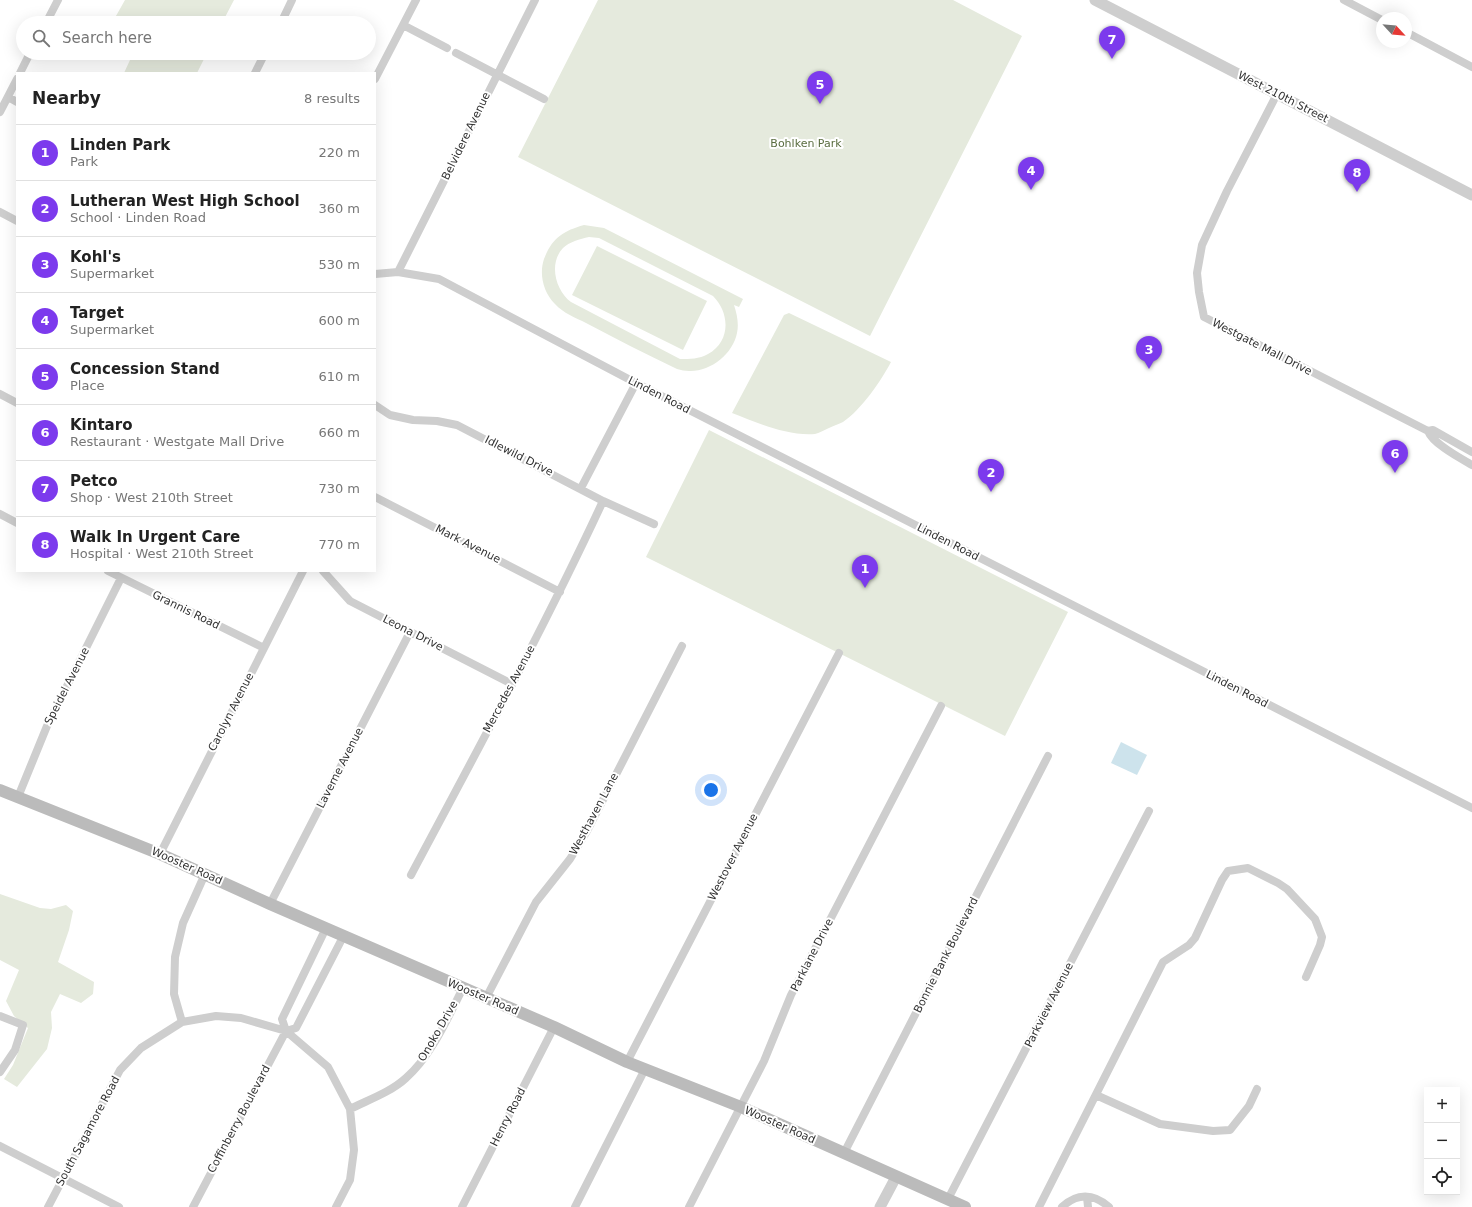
<!DOCTYPE html>
<html lang="en">
<head>
<meta charset="utf-8">
<style>
  :root { --surface:#fff; --page:#f6f6f6; --text:#222; --muted:#767676; --line:#e0e0e0; --accent:#7c3aed }
  body { margin:0; font-family:"DejaVu Sans",sans-serif; background:var(--page); color:var(--text) }
  .controls { position:absolute; right:12px; bottom:12px; display:grid; overflow:hidden; border-radius:0px; box-shadow:0 4px 16px #0002 }
  .controls button { width:36px; height:36px; display:grid; place-items:center; padding:0; border:0; border-bottom:1px solid var(--line); background:var(--surface); color:var(--text); font:20px sans-serif }
  .compass { position:absolute; left:1376px; top:12px; width:36px; height:36px; border-radius:50%; background:var(--surface); box-shadow:0 4px 16px #0002; rotate:116deg }
  .you { position:absolute; left:711px; top:790px; width:14px; height:14px; margin:-10px; border:3px solid #fff; border-radius:50%; background:#1a73e8; box-shadow:0 0 0 6px #1a73e833 }
  .badge { display:grid; place-items:center; width:26px; height:26px; border-radius:50%; background:var(--accent); color:#fff; font-size:13px; font-weight:700 }
  .pin { position:absolute; translate:-50% -33px; filter:drop-shadow(0 1px 2px #0008) }
  .pin::after { content:''; position:absolute; top:21px; width:14px; height:12px; background:inherit; clip-path:polygon(0 0,100% 0,50% 100%) }
  .list { margin:0; padding:0; list-style:none }
  h2 { display:flex; justify-content:space-between; align-items:center; height:52px; margin:0; padding:0 16px; font-size:17px }
  h2 small { font-size:13px; font-weight:400; color:var(--muted) }
  .list li { display:grid; grid-template-columns:26px 1fr auto; gap:12px; align-items:center; box-sizing:border-box; height:56px; padding:0 16px; border-top:1px solid var(--line) }
  .list b { display:block; font-size:15px; white-space:nowrap }
  .list p { margin:0; font-size:13px; white-space:nowrap; color:var(--muted) }
  .list em { font-size:13px; font-style:normal; color:var(--muted) }
  .icon { flex:none; width:22px; height:22px; fill:none; stroke:currentColor; stroke-width:2; stroke-linecap:round; stroke-linejoin:round }
  .map { position:relative; flex:none; width:1472px; height:1207px; overflow:hidden }
  .search { position:absolute; background:var(--surface); box-shadow:0 4px 16px #0002; left:16px; top:16px; width:360px; height:44px; display:flex; align-items:center; gap:10px; box-sizing:border-box; padding:0 14px; border-radius:22px; color:var(--muted); font-size:15px }
  .panel { position:absolute; background:var(--surface); box-shadow:0 4px 16px #0002; left:16px; top:72px; width:360px; height:500px; border-radius:0px }
  .map>svg:first-child { display:block }
  .green { fill:#e5eadd; fill-rule:evenodd }
  .water { fill:#cde3ec }
  .lines { fill:none; stroke-linecap:round; stroke-linejoin:round }
  .minor { stroke:#cecece; stroke-width:8 }
  .tertiary { stroke:#cecece; stroke-width:11 }
  .secondary { stroke:#bbb; stroke-width:12 }
  .labels { text-anchor:middle; dominant-baseline:central; stroke-width:4; stroke-linejoin:round; paint-order:stroke }
  .street-label { font-size:11px; fill:#313131; stroke:#fff }
  .park-label { font-size:11px; fill:#596c3f; stroke:#fff }
</style>
</head>
<body>
<div class="map">
<svg width="1472" height="1207" viewBox="0 0 1472 1207">
  <rect width="100%" height="100%" fill="#fff"/>
  <path class="green" d="M 125,0 L 234,0 L 222,23 L 112,23 Z
    M 598,0 L 953,0 L 1022,36 L 870,336 L 518,157 Z
    M 119,53 L 207,53 L 197,73 L 124,73 L 130,60 Z
    M 584,225 L 604,228 L 743,299 L 739,307 L 734,305 C 737,314 739,324 737,333 C 733,354 710,372 689,371 C 685,371 681,370 677,369 C 646,354 616,339 586,323 C 576,318 563,313 555,304 C 543,292 539,274 544,259 C 552,238 563,231 584,225 ZM 589,237 L 599,238 L 713,296 C 730,313 731,341 708,354 C 699,359 690,359 680,359 L 571,302 C 556,291 548,264 563,248 C 569,242 580,239 589,237 Z
    M 597,246 L 707,301 L 683,350 L 572,295 Z
    M 789,313 L 891,362 C 881,381 861,410 843,422 C 839,424 833,426 829,428 C 824,430 819,433 815,434 C 786,436 758,423 732,413 L 784,315 Z
    M 709,430 L 1068,612 L 1005,736 L 646,557 Z
    M 0,894 L 40,908 L 51,909 L 66,905 L 73,911 L 69,930 L 58,962 L 94,982 L 93,994 L 81,1003 L 60,994 L 51,1012 L 52,1028 L 47,1049 L 17,1087 L 4,1079 L 13,1065 L 28,1028 L 14,1016 L 6,1001 L 19,970 L 0,960 Z"/>
  <path class="water" d="M 1121,742 L 1147,755 L 1137,775 L 1111,763 Z"/>
  <g class="lines">
    <path class="minor" d="M 1344,0 L 1382,20
      M 46,23 L 58,0
      M 281,23 L 292,0
      M 403,25 L 447,48
      M 1406,32 L 1472,67
      M 456,53 L 544,99
      M 20,73 L 30,53
      M 255,73 L 265,53
      M 375,79 L 416,0
      M 1277,94 L 1227,191 L 1202,245 L 1197,273 L 1199,292 L 1204,317 L 1428,431
      M 8,97 L 17,102
      M 0,112 L 17,79
      M 0,212 L 17,221
      M 398,272 L 535,0
      M 375,274 L 398,272 L 439,279 L 636,383 L 1472,808
      M 0,394 L 17,403
      M 375,405 L 390,415 L 413,420 L 437,421 L 457,425 L 603,501 L 654,524
      M 1472,452 L 1433,430 L 1428,431 C 1433,444 1460,458 1472,465
      M 581,488 L 636,383
      M 375,497 L 560,592
      M 0,514 L 17,523
      M 108,571 L 264,648
      M 323,571 L 350,601 L 512,684
      M 18,797 L 47,726 L 121,578
      M 160,854 L 303,571
      M 411,875 C 477,751 544,628 603,501
      M 270,904 L 410,632
      M 486,998 L 536,902 L 570,859 L 587,831 L 682,646
      M 0,1016 L 23,1025 L 15,1050 L 0,1072
      M 182,1022 L 174,994 L 175,957 L 183,923 L 205,874
      M 286,1031 L 296,1028 L 344,935
      M 627,1062 L 839,653
      M 1096,1095 L 1160,1124 L 1213,1131 L 1230,1130 L 1249,1106 L 1257,1089
      M 350,1109 C 368,1100 391,1092 406,1078 C 432,1055 447,1019 463,988
      M 0,1146 L 119,1207
      M 844,1153 L 1048,756
      M 1087,1197 L 1088,1207
      M 948,1199 L 1149,811
      M 48,1207 L 120,1070 L 141,1048 L 182,1022 L 216,1016 L 241,1018 L 286,1031 L 328,1067 L 350,1109 L 354,1150 L 350,1180 L 336,1207
      M 193,1207 L 286,1031 L 282,1019 L 326,928
      M 462,1207 L 554,1027
      M 575,1207 L 645,1069
      M 689,1207 L 764,1061 L 791,995 L 941,706
      M 1039,1207 L 1163,962 L 1189,945 L 1195,938 L 1222,880 L 1228,871 L 1248,868 L 1278,883 L 1287,889 L 1315,919 L 1322,937 L 1320,945 L 1306,977
      M 1062,1207 C 1077,1193 1093,1193 1109,1207"/>
    <path class="tertiary" d="M 1095,0 L 1472,195
      M 880,1207 L 896,1177"/>
    <path class="secondary" d="M 0,790 L 160,854 L 270,904 L 554,1027 L 627,1062 L 741,1107 L 965,1207"/>
  </g>
  <g class="labels">
    <g class="street-label">
      <text transform="translate(1283 97) rotate(27)">West 210th Street</text>
      <text transform="translate(466 136) rotate(-64)">Belvidere Avenue</text>
      <text transform="translate(1262 347) rotate(27)">Westgate Mall Drive</text>
      <text transform="translate(659 395) rotate(27)">Linden Road</text>
      <text transform="translate(519 456) rotate(27)">Idlewild Drive</text>
      <text transform="translate(948 542) rotate(27)">Linden Road</text>
      <text transform="translate(468 544) rotate(27)">Mark Avenue</text>
      <text transform="translate(186 610) rotate(26)">Grannis Road</text>
      <text transform="translate(413 633) rotate(27)">Leona Drive</text>
      <text transform="translate(67 686) rotate(-63)">Speidel Avenue</text>
      <text transform="translate(509 689) rotate(-62)">Mercedes Avenue</text>
      <text transform="translate(1237 689) rotate(27)">Linden Road</text>
      <text transform="translate(231 712) rotate(-63)">Carolyn Avenue</text>
      <text transform="translate(340 768) rotate(-63)">Laverne Avenue</text>
      <text transform="translate(594 814) rotate(-62)">Westhaven Lane</text>
      <text transform="translate(733 857) rotate(-63)">Westover Avenue</text>
      <text transform="translate(187 866) rotate(24)">Wooster Road</text>
      <text transform="translate(812 955) rotate(-63)">Parklane Drive</text>
      <text transform="translate(946 955) rotate(-63)">Bonnie Bank Boulevard</text>
      <text transform="translate(483 997) rotate(23)">Wooster Road</text>
      <text transform="translate(1049 1005) rotate(-63)">Parkview Avenue</text>
      <text transform="translate(438 1031) rotate(-60)">Onoko Drive</text>
      <text transform="translate(508 1117) rotate(-63)">Henry Road</text>
      <text transform="translate(239 1119) rotate(-62)">Coffinberry Boulevard</text>
      <text transform="translate(780 1125) rotate(24)">Wooster Road</text>
      <text transform="translate(88 1131) rotate(-62)">South Sagamore Road</text>
    </g>
    <g class="park-label">
      <text x="806" y="143">Bohlken Park</text>
    </g>
  </g>
</svg>
<div class="controls">
<button>+</button>
<button>−</button>
<button><svg class="icon" aria-label="locate" viewBox="0 0 24 24"><circle cx="12" cy="12" r="6"/><path d="M12 2v4M12 18v4M2 12h4M18 12h4"/></svg></button>
</div>
<svg class="compass" viewBox="-18 -18 36 36"><path d="M0-13l5 13h-10z" fill="#e53935"/><path d="M0 13l5-13h-10z" fill="#767676"/></svg>
<div class="you"></div>
<div class="pin badge" style="left:865px;top:588px">1</div>
<div class="pin badge" style="left:991px;top:492px">2</div>
<div class="pin badge" style="left:1149px;top:369px">3</div>
<div class="pin badge" style="left:1031px;top:190px">4</div>
<div class="pin badge" style="left:820px;top:104px">5</div>
<div class="pin badge" style="left:1395px;top:473px">6</div>
<div class="pin badge" style="left:1112px;top:59px">7</div>
<div class="pin badge" style="left:1357px;top:192px">8</div>
<div class="search"><svg class="icon" aria-label="search" viewBox="0 0 24 24"><circle cx="10" cy="10" r="6"/><path d="M15 15l6 6"/></svg>Search here</div>
<section class="panel">
<h2>Nearby<small>8 results</small></h2>
<ul class="list">
<li><span class="badge">1</span><div><b>Linden Park</b><p>Park</p></div><em>220 m</em></li>
<li><span class="badge">2</span><div><b>Lutheran West High School</b><p>School · Linden Road</p></div><em>360 m</em></li>
<li><span class="badge">3</span><div><b>Kohl's</b><p>Supermarket</p></div><em>530 m</em></li>
<li><span class="badge">4</span><div><b>Target</b><p>Supermarket</p></div><em>600 m</em></li>
<li><span class="badge">5</span><div><b>Concession Stand</b><p>Place</p></div><em>610 m</em></li>
<li><span class="badge">6</span><div><b>Kintaro</b><p>Restaurant · Westgate Mall Drive</p></div><em>660 m</em></li>
<li><span class="badge">7</span><div><b>Petco</b><p>Shop · West 210th Street</p></div><em>730 m</em></li>
<li><span class="badge">8</span><div><b>Walk In Urgent Care</b><p>Hospital · West 210th Street</p></div><em>770 m</em></li>
</ul>
</section>
</div>
</body>
</html>
